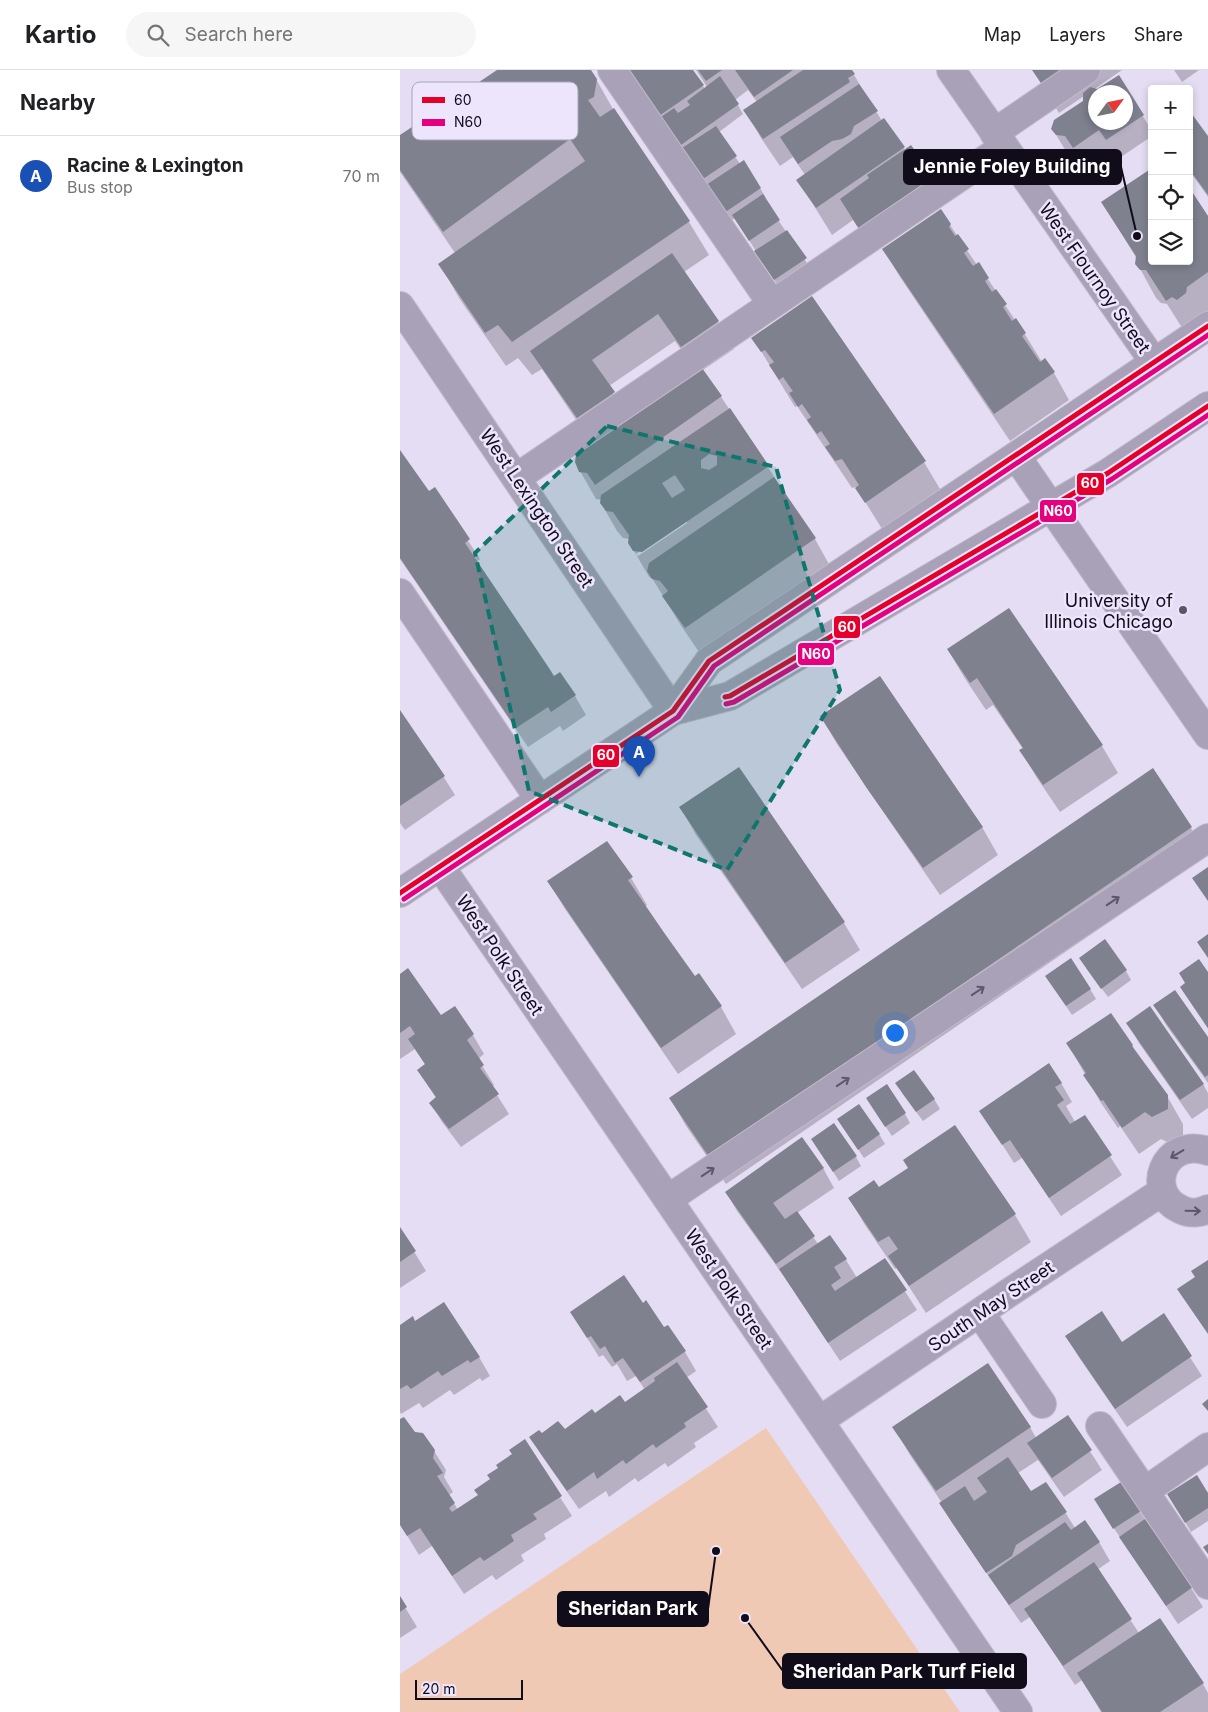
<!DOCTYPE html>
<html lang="en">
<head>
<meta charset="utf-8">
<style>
  :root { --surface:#fff; --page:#f6f6f6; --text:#202124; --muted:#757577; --line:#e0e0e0; --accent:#5b5565 }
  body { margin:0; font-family:Inter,sans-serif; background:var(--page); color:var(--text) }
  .controls { position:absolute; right:15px; top:15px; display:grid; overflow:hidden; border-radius:5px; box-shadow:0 2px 8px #0003 }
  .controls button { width:45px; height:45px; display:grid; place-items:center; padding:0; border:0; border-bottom:1px solid var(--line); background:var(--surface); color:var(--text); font:25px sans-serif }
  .compass { position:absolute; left:688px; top:15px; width:45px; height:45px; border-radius:50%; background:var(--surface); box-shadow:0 2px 8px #0003; rotate:57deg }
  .scale { position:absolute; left:15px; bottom:12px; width:108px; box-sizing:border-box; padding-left:5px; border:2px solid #110c19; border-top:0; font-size:14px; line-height:18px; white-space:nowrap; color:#110c19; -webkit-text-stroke:4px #ede5fc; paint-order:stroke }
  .you { position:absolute; left:494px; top:962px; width:18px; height:18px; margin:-12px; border:4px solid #fff; border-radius:50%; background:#1a73e8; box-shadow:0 0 0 8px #1a73e833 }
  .badge { display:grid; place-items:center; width:32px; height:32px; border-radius:50%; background:var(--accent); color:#fff; font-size:16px; font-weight:700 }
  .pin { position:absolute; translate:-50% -41px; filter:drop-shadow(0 1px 2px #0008) }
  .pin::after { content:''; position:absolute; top:26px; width:18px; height:15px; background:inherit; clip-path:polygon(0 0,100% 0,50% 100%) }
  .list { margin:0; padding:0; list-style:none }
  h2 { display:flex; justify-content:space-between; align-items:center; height:65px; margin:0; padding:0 20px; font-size:21px }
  h2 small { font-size:16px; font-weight:400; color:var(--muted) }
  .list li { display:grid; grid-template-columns:32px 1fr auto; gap:15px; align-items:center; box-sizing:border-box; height:80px; padding:0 20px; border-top:1px solid var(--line) }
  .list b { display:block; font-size:19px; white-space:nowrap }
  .list p { margin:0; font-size:16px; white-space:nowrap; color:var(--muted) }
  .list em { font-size:16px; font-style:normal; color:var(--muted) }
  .icon { flex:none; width:28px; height:28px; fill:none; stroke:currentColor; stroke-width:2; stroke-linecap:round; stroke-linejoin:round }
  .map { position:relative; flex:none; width:808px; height:1642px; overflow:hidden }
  header { display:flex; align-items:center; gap:30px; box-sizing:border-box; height:70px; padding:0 25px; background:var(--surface); border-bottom:1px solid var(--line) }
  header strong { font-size:24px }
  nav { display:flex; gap:28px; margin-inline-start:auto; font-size:18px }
  .search { width:350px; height:45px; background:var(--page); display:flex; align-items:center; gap:12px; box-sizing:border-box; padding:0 18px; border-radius:28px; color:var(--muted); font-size:19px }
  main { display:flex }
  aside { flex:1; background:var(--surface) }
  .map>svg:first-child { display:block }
  .green { fill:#f0c9b5 }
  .shadow { fill:#0003; fill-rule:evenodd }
  .building { fill:#7f818f; fill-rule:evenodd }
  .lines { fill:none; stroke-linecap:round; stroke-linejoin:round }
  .minor-casing { stroke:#c0b9ca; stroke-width:30 }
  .minor { stroke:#a9a1b7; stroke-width:28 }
  .bus-1-casing { stroke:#ede5fc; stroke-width:9 }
  .bus-2-casing { stroke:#ede5fc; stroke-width:9 }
  .bus-1 { stroke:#e4002b; stroke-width:5 }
  .bus-2 { stroke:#e5007d; stroke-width:5 }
  .oneway { stroke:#5d5668 }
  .marked { fill:#0f766e; fill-opacity:0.2; stroke:#0f766e; stroke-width:4; stroke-dasharray:10 6; stroke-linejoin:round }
  .poi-dot { fill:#5b5565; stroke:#ede5fc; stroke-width:2 }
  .labels { text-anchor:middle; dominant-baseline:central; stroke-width:5; stroke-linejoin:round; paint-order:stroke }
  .street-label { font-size:18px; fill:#110c19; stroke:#ede5fc }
  .poi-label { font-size:18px; fill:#110c19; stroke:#ede5fc; text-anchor:end }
  .key { fill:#ede5fc; stroke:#aba4b8; stroke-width:1 }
  .key-label { font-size:14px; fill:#110c19 }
  .leader { fill:none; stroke:#110c19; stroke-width:2 }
  .callout-dot { fill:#110c19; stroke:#ede5fc; stroke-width:2 }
  .callout { fill:#110c19; stroke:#110c19; stroke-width:2 }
  .callout-label { font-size:19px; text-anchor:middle; font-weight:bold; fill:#fff }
  .line-badge { stroke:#ede5fc; stroke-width:2 }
  .badge-label { font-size:14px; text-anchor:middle; font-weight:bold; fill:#fff }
</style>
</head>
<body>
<header>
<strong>Kartio</strong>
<div class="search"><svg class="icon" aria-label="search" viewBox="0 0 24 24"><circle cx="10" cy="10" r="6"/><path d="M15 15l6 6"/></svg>Search here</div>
<nav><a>Map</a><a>Layers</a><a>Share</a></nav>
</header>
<main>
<aside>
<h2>Nearby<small></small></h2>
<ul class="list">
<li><span class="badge" style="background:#1a4fb4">A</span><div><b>Racine &amp; Lexington</b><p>Bus stop</p></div><em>70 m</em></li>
</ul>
</aside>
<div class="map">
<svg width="808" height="1642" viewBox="0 0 808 1642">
  <rect width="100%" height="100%" fill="#e5ddf3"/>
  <path class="green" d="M 366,1358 L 560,1642 L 0,1642 L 0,1604 Z"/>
  <path class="shadow" d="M 99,0 L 190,0 L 196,9 L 213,39 L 289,152 L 309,185 L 284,202 L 318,252 L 334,279 L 303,300 L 368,397 L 382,420 L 415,469 L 430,496 L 301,585 L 280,554 L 252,508 L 250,508 L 245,500 L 229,472 L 230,469 L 223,468 L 217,461 L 201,433 L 202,430 L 196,429 L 180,401 L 193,375 L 142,299 L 132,305 L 118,288 L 106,296 L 59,228 L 40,194 L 55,183 L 0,102 L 0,66 ZM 275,271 L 297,303 L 229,350 L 209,316 ZM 287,450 L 287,453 L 238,486 L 236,484 Z
    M 222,0 L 292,0 L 305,19 L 307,17 L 296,0 L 451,0 L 482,51 L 505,80 L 533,108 L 544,127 L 471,177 L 453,150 L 432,165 L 398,110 L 405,105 L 393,87 L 380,96 L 361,68 L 345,40 L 357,32 L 348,20 L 335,30 L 343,44 L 319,62 L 340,94 L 360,118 L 366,128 L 364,129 L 411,199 L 380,219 L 335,148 L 330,152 L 289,88 L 284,86 Z
    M 633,0 L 722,0 L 693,20 L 695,22 L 718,6 L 752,61 L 752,66 L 718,89 L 711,79 L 685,96 L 678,85 L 669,84 L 664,78 L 652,58 L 684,31 L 684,26 L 659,43 ZM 696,22 L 726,22 L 726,52 L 696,52 Z
    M 774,0 L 799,0 L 782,12 Z
    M 789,42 L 808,68 L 808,127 L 789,100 Z
    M 702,132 L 752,191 L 789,191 L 808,148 L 808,250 L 786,264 L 767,234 L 761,233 L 756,228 L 737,193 L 737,189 Z
    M 550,155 L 577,195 L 578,194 L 615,250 L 616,250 L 642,292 L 644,290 L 654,303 L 669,330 L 610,371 L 500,207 L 484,180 Z
    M 353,268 L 524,392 L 540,419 L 482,459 L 456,417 L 452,418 L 397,336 L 395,337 Z
    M 0,382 L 28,422 L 34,419 L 80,489 L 76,492 L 154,607 L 160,603 L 175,626 L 186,645 L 163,661 L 160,656 L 128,677 L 0,489 Z
    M 609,539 L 702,676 L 718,703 L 660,742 L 637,708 L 621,681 L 623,679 L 593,635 L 586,640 L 564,607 L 548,580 Z
    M 0,643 L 43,706 L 55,725 L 5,760 L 0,753 Z
    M 421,647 L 582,757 L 598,785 L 540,825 L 437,674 Z
    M 339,698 L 444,853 L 460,880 L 402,919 L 296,765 L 281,738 Z
    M 752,700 L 791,758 L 807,785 L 326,1114 L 286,1056 L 270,1028 Z
    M 207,772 L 231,808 L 247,835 L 245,837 L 294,908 L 321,937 L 336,964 L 278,1004 L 165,839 L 149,812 Z
    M 686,898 L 726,901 L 731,910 L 708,927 Z
    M 808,904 L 808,959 L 781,918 Z
    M 0,905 L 41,947 L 73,965 L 84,984 L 78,989 L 94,1015 L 92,1017 L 109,1044 L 61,1077 L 42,1052 L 31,1033 L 36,1028 L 18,1000 L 26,996 L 15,979 L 0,989 Z
    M 646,906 L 690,919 L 696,929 L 672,945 Z
    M 755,936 L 808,969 L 808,1013 L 766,955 Z
    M 728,953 L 803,1014 L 808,1023 L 808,1038 L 792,1049 L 739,973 Z
    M 668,974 L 732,975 L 741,991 L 767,1026 L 783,1054 L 783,1067 L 769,1073 L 761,1069 L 739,1084 L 720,1056 L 718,1058 L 701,1033 Z
    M 661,1013 L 672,1032 L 666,1036 L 675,1052 L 684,1046 L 722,1105 L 661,1146 L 622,1088 L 614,1093 L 581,1041 Z
    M 502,1023 L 534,1029 L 540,1039 L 523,1051 Z
    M 473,1038 L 505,1044 L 510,1053 L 492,1066 Z
    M 438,1049 L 479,1064 L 485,1074 L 464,1088 Z
    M 555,1056 L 615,1145 L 631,1172 L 526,1243 L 497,1198 L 495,1199 L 465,1155 L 449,1128 L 479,1119 L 509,1099 Z
    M 418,1078 L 456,1087 L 461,1096 L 439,1111 Z
    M 423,1098 L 434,1118 L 397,1143 L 418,1174 L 446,1190 L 457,1208 L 485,1190 L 517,1240 L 440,1291 L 388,1212 L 337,1141 L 326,1122 Z
    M 0,1159 L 26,1201 L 0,1218 Z
    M 242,1234 L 264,1258 L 268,1256 L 285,1282 L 296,1301 L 286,1308 L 318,1357 L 294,1373 L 296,1377 L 268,1397 L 265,1393 L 238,1412 L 235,1408 L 209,1427 L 206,1421 L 179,1439 L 142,1386 L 131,1367 L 165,1360 L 195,1345 L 225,1334 L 245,1320 L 236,1306 L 227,1311 L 217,1294 L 212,1297 L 203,1285 L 199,1287 L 171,1242 Z
    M 763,1245 L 802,1306 L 727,1357 L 678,1286 L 667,1267 L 722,1273 Z
    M 15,1252 L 79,1287 L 90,1306 L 82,1311 L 80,1308 L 54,1325 L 50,1320 L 23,1338 L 19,1333 L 1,1344 L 0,1342 L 0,1257 Z
    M 668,1347 L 702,1400 L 664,1427 L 638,1390 L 618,1403 L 631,1423 L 665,1442 L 675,1458 L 699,1472 L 710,1491 L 697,1500 L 739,1563 L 803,1614 L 808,1623 L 808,1642 L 701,1642 L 682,1610 L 675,1615 L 630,1547 L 621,1553 L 552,1453 L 541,1434 L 542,1433 L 510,1385 L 494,1357 L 630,1357 L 636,1368 Z
    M 0,1351 L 34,1381 L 46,1400 L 44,1407 L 53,1422 L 49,1425 L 58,1440 L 79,1426 L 100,1398 L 124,1371 L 172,1446 L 144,1464 L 146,1469 L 121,1485 L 124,1491 L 96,1510 L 92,1505 L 64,1524 L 32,1476 L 19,1485 L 0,1454 Z
    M 808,1425 L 808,1451 L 791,1462 L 774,1433 Z
    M 701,1439 L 740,1442 L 791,1518 L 803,1537 L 778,1554 Z
    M 0,1529 L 17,1557 L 0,1568 Z"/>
  <path class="building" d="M 97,0 L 191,0 L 197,9 L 194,27 L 188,30 L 200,47 L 214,38 L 290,151 L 112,272 L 98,255 L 85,263 L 38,194 L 185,91 L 170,69 L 43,162 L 0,100 L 0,65 Z
    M 223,0 L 293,0 L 304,15 L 256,48 Z
    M 298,0 L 322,0 L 306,11 Z
    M 335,0 L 393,0 L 354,27 Z
    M 403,0 L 452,0 L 455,4 L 448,8 L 450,12 L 363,69 L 343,40 Z
    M 632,0 L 666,0 L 643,16 Z
    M 719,5 L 744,45 L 706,70 L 699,60 L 673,78 L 665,66 L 656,65 L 651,59 L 654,50 L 683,31 L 683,23 L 690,17 L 697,19 ZM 696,22 L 726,22 L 726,52 L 696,52 Z
    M 320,6 L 339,34 L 278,77 L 258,49 L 274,38 L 278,43 L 290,35 L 287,31 Z
    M 459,14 L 478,41 L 454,56 L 451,64 L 442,69 L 432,71 L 398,94 L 380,67 Z
    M 789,40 L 808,66 L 808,125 L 789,99 Z
    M 484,48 L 505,77 L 416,138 L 396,110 Z
    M 316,56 L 337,86 L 303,109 L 282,78 Z
    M 511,75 L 534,107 L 459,159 L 440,129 L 469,108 L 467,105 Z
    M 344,90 L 361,118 L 324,143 L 306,115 Z
    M 752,98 L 752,191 L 789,191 L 789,117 L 808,146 L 808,202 L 787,217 L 786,223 L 777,230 L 772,227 L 766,231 L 746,200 L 740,200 L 735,194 L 736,186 L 701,132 Z
    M 363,124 L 380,150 L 349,171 L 332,145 Z
    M 541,139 L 551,154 L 549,157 L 555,166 L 558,164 L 569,179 L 564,183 L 573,196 L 579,192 L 589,208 L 585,211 L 592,222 L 596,219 L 607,234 L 603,237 L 612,251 L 616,248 L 626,263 L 622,266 L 640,292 L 645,288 L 655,302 L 594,344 L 482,179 Z
    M 387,160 L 407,188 L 374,210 L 354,181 Z
    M 272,183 L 319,251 L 281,277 L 258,244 L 192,290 L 215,322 L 177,348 L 130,281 Z
    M 412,226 L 526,391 L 465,433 L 455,418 L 459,415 L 442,389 L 435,391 L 425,377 L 430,374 L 421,361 L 417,364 L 407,350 L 411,347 L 402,334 L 398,337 L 389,323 L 393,321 L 392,320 L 383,307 L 379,310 L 369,295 L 374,292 L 365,280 L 361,282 L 351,268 Z
    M 302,298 L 322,326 L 195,415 L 187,403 L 179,402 L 175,392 L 176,385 Z
    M 330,338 L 369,396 L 242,482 L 233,481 L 228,473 L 229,465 L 217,448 L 213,442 L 206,441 L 200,433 L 201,425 ZM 309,384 L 317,386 L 317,395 L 309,400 L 301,398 L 301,390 ZM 275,405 L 285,420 L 272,428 L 262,413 Z
    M 0,380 L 29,421 L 35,417 L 70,469 L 65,473 L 149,598 L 154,606 L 160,602 L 176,625 L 151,642 L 148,637 L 116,658 L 0,488 Z
    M 374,407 L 416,468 L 285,558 L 262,526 L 268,521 L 260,511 L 252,509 L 247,501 L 249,493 Z
    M 609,538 L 703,675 L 643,715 L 619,680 L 623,678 L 577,608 L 570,613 L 547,579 Z
    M 480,606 L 583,757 L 523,798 L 466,717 L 420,646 Z
    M 0,640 L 45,706 L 0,736 Z
    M 339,697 L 445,852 L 385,893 L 279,737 Z
    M 753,698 L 792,757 L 309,1087 L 269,1028 Z
    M 207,771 L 233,807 L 228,810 L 265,864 L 295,906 L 299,903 L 322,936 L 261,978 L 147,811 Z
    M 808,797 L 808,831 L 792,808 Z
    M 808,864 L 808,888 L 797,872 Z
    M 705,869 L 727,900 L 701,919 L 679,888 Z
    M 671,888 L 691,919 L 666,936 L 645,906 Z
    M 799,889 L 808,902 L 808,958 L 780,917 L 785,913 L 779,903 Z
    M 8,898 L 41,945 L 55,936 L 74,964 L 67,970 L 84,995 L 80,998 L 99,1024 L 49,1059 L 29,1033 L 36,1027 L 17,1000 L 25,994 L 8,969 L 15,964 L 10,956 L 0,963 L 0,904 Z
    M 775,920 L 808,967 L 808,1005 L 805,1007 L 753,935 Z
    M 750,936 L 804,1014 L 780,1030 L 726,953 Z
    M 711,943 L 733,975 L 732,976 L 768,1025 L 768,1039 L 752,1047 L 745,1042 L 722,1058 L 703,1030 L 701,1031 L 683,1005 L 686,1003 L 666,973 Z
    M 649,993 L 662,1013 L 655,1017 L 664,1030 L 657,1035 L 670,1054 L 685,1045 L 712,1085 L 649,1128 L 610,1070 L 602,1075 L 579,1041 Z
    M 514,1000 L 535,1029 L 516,1042 L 495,1013 Z
    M 487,1014 L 506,1043 L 485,1057 L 466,1028 Z
    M 459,1034 L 480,1064 L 458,1080 L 437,1049 Z
    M 434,1053 L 457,1086 L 433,1102 L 411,1069 Z
    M 555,1055 L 616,1144 L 509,1216 L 488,1186 L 498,1179 L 489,1166 L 478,1172 L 448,1128 L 474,1110 L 479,1117 L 508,1098 L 503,1090 Z
    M 402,1067 L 424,1098 L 373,1133 L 385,1149 L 397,1141 L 415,1166 L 376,1194 L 325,1122 Z
    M 0,1157 L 16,1181 L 0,1192 Z
    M 430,1165 L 447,1189 L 434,1197 L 441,1208 L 431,1215 L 435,1221 L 485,1188 L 507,1220 L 428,1273 L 379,1199 Z
    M 808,1190 L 808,1264 L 777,1219 L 795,1207 L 791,1201 Z
    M 224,1205 L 243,1233 L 246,1230 L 264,1257 L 268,1255 L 286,1281 L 240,1312 L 223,1288 L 215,1293 L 205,1276 L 200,1279 L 191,1266 L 187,1268 L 170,1242 Z
    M 44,1232 L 80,1287 L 70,1293 L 68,1290 L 42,1306 L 38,1301 L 11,1319 L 7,1315 L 0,1319 L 0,1255 L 13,1246 L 15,1251 L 18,1249 Z
    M 702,1241 L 722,1272 L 764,1243 L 792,1286 L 715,1339 L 665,1266 Z
    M 277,1292 L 308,1337 L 284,1353 L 286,1357 L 256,1378 L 253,1374 L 226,1394 L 223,1390 L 197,1409 L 194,1402 L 167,1421 L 129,1367 L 139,1360 L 142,1363 L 158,1351 L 165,1359 L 192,1339 L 195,1343 L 220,1325 L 225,1332 L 255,1311 L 254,1308 Z
    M 588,1293 L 631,1357 L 536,1421 L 492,1357 Z
    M 808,1329 L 808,1341 L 802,1334 Z
    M 668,1345 L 692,1380 L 652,1408 L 627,1373 Z
    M 4,1347 L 15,1362 L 23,1363 L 35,1380 L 33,1388 L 43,1403 L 37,1406 L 55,1433 L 49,1438 L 52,1442 L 78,1425 L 74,1420 L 90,1409 L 87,1405 L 98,1398 L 96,1395 L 112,1384 L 109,1380 L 125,1369 L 162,1426 L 133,1444 L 137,1449 L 111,1465 L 114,1471 L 84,1491 L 80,1487 L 52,1506 L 20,1458 L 7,1466 L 0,1455 L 0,1349 Z
    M 608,1387 L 631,1421 L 646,1412 L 667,1442 L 616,1475 L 612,1486 L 586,1503 L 539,1433 L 565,1416 L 574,1431 L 587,1422 L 577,1408 Z
    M 797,1405 L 808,1423 L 808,1438 L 785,1453 L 767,1424 Z
    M 721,1412 L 741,1441 L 713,1459 L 694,1429 Z
    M 745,1449 L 793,1517 L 766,1536 L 719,1467 Z
    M 685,1450 L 700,1472 L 609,1535 L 588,1505 L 665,1452 L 671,1460 Z
    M 808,1474 L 808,1484 L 803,1477 Z
    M 694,1492 L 732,1549 L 663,1596 L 624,1539 Z
    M 0,1526 L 7,1537 L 0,1542 Z
    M 760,1548 L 804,1613 L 760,1642 L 702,1642 L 677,1603 Z"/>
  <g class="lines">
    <defs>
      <path id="minor" d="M 212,0 L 372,234
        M 551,0 L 754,292
        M 594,63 L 686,0
        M 0,236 L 273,641
        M 616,386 L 808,665
        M 116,408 L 604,77
        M 0,523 L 140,730
        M 273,641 L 309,591 L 616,386 L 808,256
        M 40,796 L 618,1642
        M 0,823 L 273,641 L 330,626 L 708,403 L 808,336
        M 808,1081 C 763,1066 743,1124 782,1140 C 790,1144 800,1143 808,1139
        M 268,1129 L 808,768
        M 580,1243 L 642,1334
        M 419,1351 L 610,1222 L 763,1121
        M 700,1356 L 808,1515
        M 745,1421 L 808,1377"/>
    </defs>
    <use href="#minor" class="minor-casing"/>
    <use href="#minor" class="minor"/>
    <defs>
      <path id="bus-1" d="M 325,627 L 330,626 L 708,403 L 808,336
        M 0,823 L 273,641 L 309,591 L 808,256"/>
      <path id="bus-2" d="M 326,634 L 334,632 L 712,409 L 808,345
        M 4,829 L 278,647 L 314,596 L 808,265"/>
    </defs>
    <use href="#bus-1" class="bus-1-casing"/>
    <use href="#bus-2" class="bus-2-casing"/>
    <use href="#bus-1" class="bus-1"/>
    <use href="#bus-2" class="bus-2"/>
  </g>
  <defs><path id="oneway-shaft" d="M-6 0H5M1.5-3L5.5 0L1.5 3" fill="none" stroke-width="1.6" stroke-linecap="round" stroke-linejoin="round" transform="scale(1.25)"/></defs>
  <g class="oneway">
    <use href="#oneway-shaft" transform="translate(713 831) rotate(-34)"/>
    <use href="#oneway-shaft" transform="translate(578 921) rotate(-34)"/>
    <use href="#oneway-shaft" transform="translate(443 1012) rotate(-34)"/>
    <use href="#oneway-shaft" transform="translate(777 1084) rotate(149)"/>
    <use href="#oneway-shaft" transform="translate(308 1102) rotate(-34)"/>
    <use href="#oneway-shaft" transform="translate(793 1141) rotate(1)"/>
  </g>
  <path class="marked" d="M 207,356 L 376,397 L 440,620 L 327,800 L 129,721 L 75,483 Z"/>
  <circle class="poi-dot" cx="783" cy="540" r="5"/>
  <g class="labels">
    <g class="street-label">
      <text transform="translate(695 208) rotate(55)">West Flournoy Street</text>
      <text transform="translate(137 438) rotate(56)">West Lexington Street</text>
      <text transform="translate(100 885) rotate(56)">West Polk Street</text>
      <text transform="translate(329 1219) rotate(56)">West Polk Street</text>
      <text transform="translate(591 1236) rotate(-34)">South May Street</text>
    </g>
    <g class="poi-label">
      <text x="773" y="530">University of<tspan x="773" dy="21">Illinois Chicago</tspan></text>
    </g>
  </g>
  <rect x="12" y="12" width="166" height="58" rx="8" class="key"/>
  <rect x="22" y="27" width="23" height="6" fill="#e4002b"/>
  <rect x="22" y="49" width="23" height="7" fill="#e5007d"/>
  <g class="key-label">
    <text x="54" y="35">60</text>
    <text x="54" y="57">N60</text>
  </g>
  <path class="leader" d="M737 166L721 97M316 1481L308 1539M345 1548L383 1601"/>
  <g class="callout-dot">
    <circle cx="737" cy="166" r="5"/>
    <circle cx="316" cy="1481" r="5"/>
    <circle cx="345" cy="1548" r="5"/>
  </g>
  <g class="callout">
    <rect x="504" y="80" width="217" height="34" rx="5"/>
    <rect x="158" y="1522" width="150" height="34" rx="5"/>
    <rect x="383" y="1584" width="243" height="34" rx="5"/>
  </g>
  <g class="callout-label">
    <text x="612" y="103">Jennie Foley Building</text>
    <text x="233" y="1545">Sheridan Park</text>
    <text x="504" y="1608">Sheridan Park Turf Field</text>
  </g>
  <g class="line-badge">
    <rect x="676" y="402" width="29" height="24" rx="5" fill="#e4002b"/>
    <rect x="639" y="429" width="38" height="24" rx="5" fill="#e5007d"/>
    <rect x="433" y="545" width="28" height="24" rx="5" fill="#e4002b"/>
    <rect x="397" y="572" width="38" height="24" rx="5" fill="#e5007d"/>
    <rect x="192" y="674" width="28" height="24" rx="5" fill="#e4002b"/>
  </g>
  <g class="badge-label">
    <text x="690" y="418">60</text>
    <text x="658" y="446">N60</text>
    <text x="447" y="562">60</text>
    <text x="416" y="589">N60</text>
    <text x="206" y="690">60</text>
  </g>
</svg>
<div class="controls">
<button>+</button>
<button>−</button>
<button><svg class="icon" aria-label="locate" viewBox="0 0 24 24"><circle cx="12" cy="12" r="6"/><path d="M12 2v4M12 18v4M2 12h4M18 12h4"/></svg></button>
<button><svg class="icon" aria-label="layers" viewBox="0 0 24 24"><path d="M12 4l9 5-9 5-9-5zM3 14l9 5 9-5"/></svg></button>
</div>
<svg class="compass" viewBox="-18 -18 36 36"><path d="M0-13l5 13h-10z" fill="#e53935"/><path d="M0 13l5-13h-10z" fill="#757577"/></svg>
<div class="scale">20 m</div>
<div class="you"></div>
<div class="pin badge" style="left:239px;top:707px;background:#1a4fb4">A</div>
</div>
</main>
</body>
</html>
